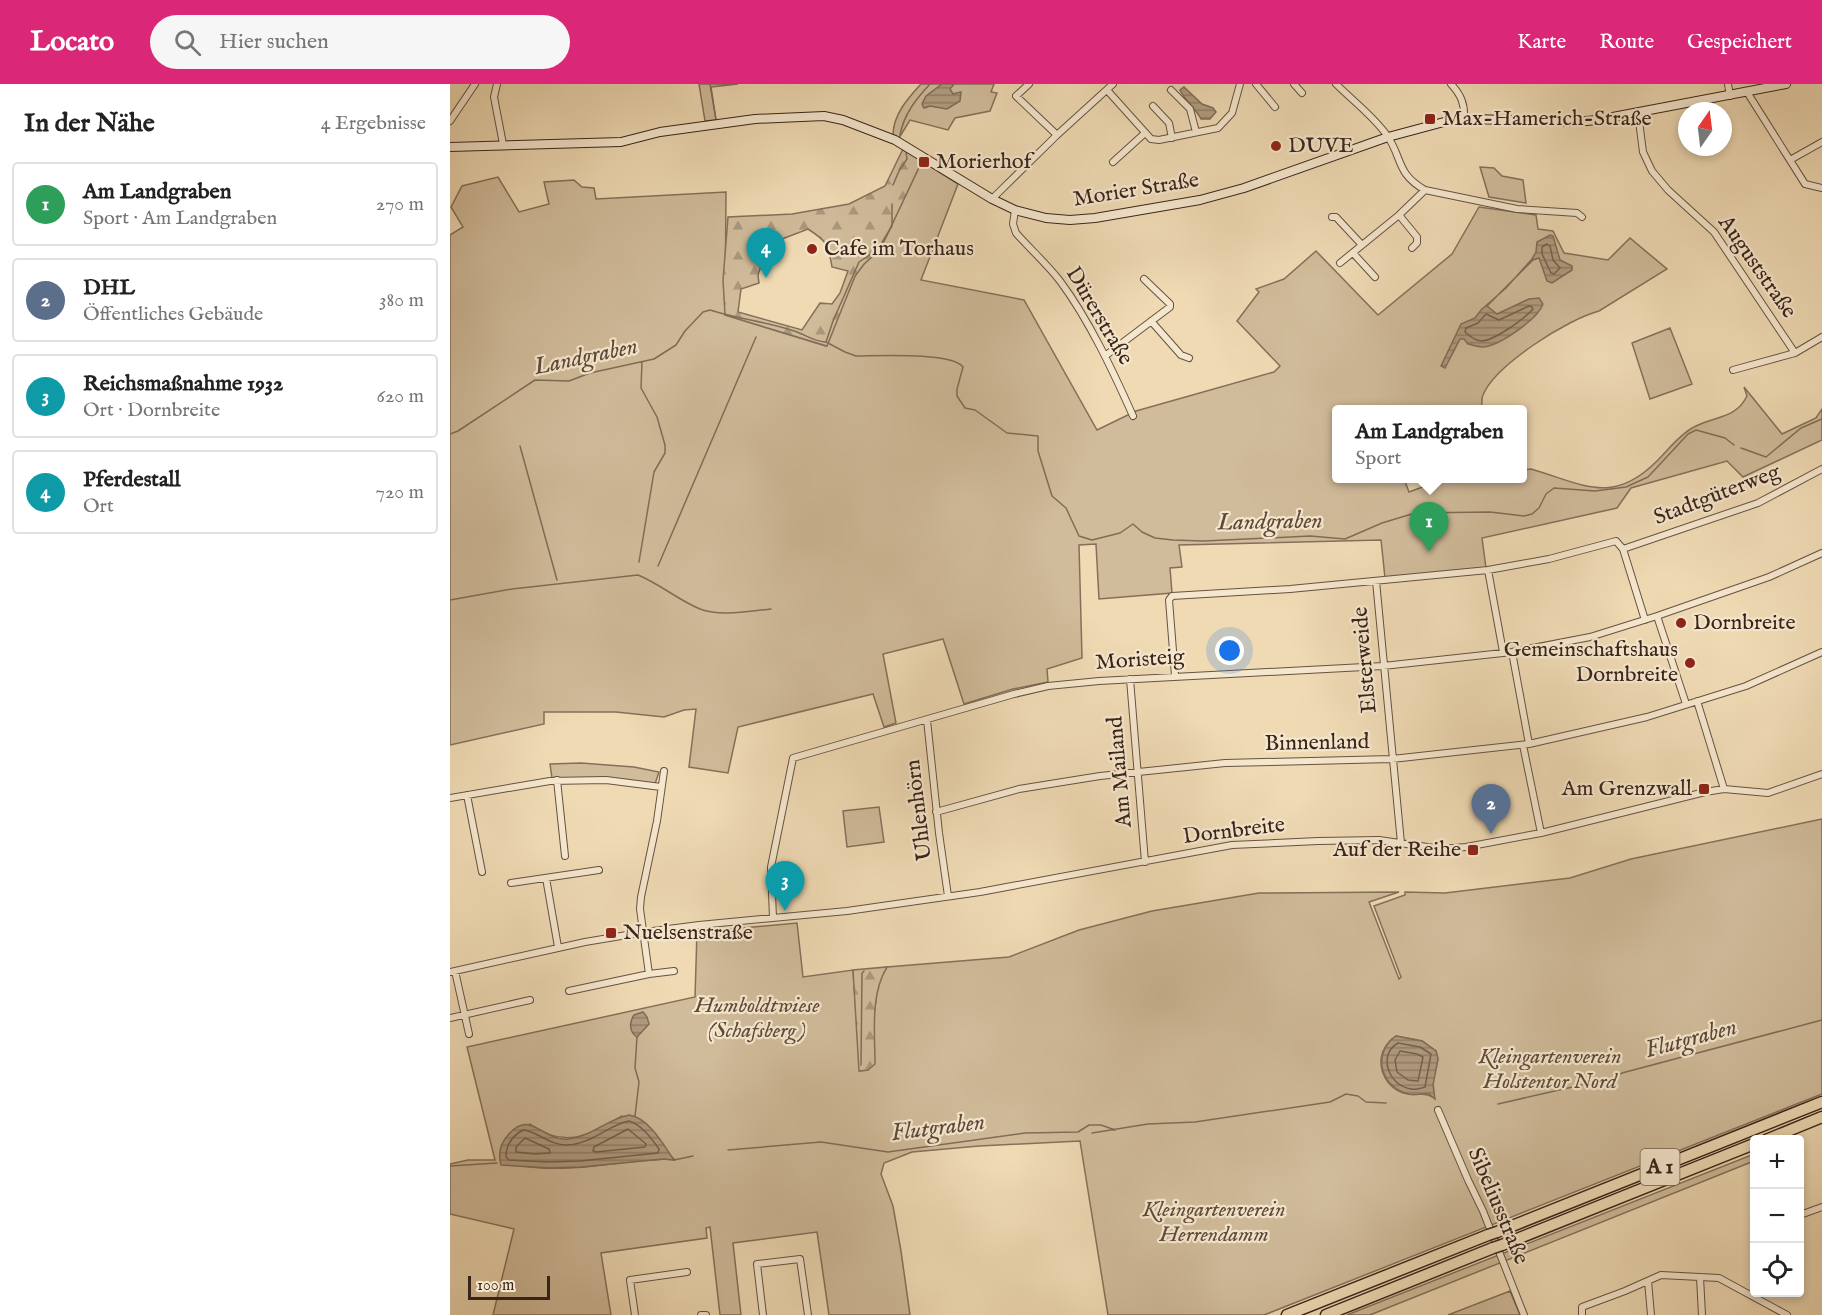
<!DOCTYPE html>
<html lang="de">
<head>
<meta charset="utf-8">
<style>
  :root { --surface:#fff; --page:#f6f6f6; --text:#222; --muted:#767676; --line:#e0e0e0; --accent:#db2777 }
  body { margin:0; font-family:"IM FELL English",serif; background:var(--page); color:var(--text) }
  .controls { position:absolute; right:18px; bottom:18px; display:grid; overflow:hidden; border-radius:6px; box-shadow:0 3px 9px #0003 }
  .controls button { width:54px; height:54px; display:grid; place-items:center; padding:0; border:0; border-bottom:2px solid var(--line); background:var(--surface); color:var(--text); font:30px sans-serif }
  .compass { position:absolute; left:1228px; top:18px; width:54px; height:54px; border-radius:50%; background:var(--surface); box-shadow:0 3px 9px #0003; rotate:14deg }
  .scale { position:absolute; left:18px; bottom:15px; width:82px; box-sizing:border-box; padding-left:6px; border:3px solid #39241a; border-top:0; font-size:16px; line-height:21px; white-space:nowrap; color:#39241a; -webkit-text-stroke:4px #f5e7ce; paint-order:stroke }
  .you { position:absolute; left:780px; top:567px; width:21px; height:21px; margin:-15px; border:4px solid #fff; border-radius:50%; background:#1a73e8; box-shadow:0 0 0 9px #1a73e833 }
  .badge { display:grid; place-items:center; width:39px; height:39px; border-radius:50%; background:var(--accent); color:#fff; font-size:20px; font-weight:700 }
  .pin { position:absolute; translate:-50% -50px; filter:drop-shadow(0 2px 3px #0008) }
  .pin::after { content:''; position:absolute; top:32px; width:21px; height:18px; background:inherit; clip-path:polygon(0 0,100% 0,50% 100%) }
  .popup { position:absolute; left:882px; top:321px; width:195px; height:78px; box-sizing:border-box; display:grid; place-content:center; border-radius:6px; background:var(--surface); filter:drop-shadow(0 2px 4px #0005); font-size:20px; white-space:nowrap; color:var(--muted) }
  .popup b { font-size:22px; color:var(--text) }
  .popup::after { content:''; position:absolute; left:50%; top:100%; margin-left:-12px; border:12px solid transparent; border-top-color:var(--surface) }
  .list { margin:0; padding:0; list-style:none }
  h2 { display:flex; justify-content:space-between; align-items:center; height:78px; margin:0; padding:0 24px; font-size:26px }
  h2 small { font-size:20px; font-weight:400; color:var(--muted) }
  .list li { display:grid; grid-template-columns:39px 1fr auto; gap:18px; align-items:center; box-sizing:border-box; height:84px; margin:0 12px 12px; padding:0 12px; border:2px solid var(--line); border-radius:6px }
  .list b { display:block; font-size:22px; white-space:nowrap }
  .list p { margin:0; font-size:20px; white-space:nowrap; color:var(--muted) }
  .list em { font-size:20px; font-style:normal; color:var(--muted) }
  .icon { flex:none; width:33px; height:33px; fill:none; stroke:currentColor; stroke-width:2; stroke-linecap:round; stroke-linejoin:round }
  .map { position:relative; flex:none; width:1372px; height:1231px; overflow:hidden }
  header { display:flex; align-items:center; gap:36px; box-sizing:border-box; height:84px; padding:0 30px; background:var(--accent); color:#fff }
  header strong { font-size:28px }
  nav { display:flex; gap:33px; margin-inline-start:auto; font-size:21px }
  .search { width:420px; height:54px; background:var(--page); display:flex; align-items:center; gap:15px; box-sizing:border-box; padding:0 21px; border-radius:33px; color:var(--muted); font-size:22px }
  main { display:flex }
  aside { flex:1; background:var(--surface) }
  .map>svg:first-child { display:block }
  .green { fill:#d0bb9a; stroke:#84705a; stroke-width:1.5; fill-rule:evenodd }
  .forest { fill:url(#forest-firs); stroke:#84705a; stroke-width:1.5; fill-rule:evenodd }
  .water { fill:url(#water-rules); stroke:#816c57; stroke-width:1.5 }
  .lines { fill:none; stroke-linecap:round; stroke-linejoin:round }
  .shore { stroke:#75604d; stroke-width:1.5 }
  .stream { stroke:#816c57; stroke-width:1.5 }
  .minor-casing { stroke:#665240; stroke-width:8 }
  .secondary-casing { stroke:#39241a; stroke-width:10 }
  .motorway-casing { stroke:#39241a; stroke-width:13 }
  .minor { stroke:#f5e7ce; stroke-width:6 }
  .secondary { stroke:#f5e7ce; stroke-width:8 }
  .motorway { stroke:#efdab4; stroke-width:10 }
  .motorway-bridge-casing { stroke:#39241a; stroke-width:13; stroke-linecap:butt }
  .motorway-bridge { stroke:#efdab4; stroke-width:10 }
  .poi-dot { fill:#8f2418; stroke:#f5e7ce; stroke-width:2 }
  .labels { text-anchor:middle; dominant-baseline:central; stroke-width:4.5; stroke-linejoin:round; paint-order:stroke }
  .shield { fill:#f5e7ce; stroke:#715e50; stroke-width:1.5 }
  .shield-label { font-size:21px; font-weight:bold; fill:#39241a }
  .poi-label { font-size:22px; fill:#39241a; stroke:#f5e7ce; text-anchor:start }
  .street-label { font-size:22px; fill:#39241a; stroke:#f5e7ce }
  .park-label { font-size:22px; font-style:italic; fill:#5f4a3a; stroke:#f5e7ce }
  .water-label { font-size:24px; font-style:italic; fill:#5d4839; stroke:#f5e7ce }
</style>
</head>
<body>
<header>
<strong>Locato</strong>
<div class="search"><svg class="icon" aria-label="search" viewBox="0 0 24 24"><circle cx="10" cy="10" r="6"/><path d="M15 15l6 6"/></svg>Hier suchen</div>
<nav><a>Karte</a><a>Route</a><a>Gespeichert</a></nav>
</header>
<main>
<aside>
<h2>In der Nähe<small>4 Ergebnisse</small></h2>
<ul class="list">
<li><span class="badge" style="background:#2e9e5b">1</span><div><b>Am Landgraben</b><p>Sport · Am Landgraben</p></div><em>270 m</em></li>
<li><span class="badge" style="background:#5c6f8a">2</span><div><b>DHL</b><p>Öffentliches Gebäude</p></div><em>380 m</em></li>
<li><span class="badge" style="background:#0f9aa8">3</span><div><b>Reichsmaßnahme 1932</b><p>Ort · Dornbreite</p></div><em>620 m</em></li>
<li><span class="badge" style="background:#0f9aa8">4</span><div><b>Pferdestall</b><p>Ort</p></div><em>720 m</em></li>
</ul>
</aside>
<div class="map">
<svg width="1372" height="1231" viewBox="0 0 1372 1231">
  <defs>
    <pattern id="forest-firs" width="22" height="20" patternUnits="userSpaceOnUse" patternTransform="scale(1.5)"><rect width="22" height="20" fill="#d0bb9a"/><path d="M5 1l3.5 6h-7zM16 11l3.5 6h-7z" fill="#aa987d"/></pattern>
    <pattern id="water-rules" width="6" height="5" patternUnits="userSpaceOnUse" patternTransform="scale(1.5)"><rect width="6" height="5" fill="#b19c80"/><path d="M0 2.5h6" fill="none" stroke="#917f68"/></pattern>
  </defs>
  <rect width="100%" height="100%" fill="#efdab4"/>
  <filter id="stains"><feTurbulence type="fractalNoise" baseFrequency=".00333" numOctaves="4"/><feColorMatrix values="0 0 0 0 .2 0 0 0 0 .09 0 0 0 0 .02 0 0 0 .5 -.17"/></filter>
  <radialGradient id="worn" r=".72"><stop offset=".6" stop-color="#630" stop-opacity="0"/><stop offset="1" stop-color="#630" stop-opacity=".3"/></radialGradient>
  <path class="green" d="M 249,0 L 288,0 L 261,3 L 266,36 L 255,37 Z
    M 471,0 L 544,0 L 541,8 L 547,9 L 540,27 L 505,34 L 498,46 L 460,36 L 449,54 L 443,51 C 443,31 458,14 471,0 Z
    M 472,77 L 508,100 L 471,196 L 574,216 L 647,346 L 686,327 L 824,288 L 830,282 L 787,237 L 809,208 L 806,205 L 834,195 L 866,167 L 928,231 L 1002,170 L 1029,123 L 1086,131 L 1088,145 L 1103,147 L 1114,169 L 1158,176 L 1180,154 L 1217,185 L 1149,227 C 1118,235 1045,281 1033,311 C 1031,315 1032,321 1032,325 L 886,326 L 886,394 L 954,395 L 959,408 L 994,395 L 1072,394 L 1072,386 L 1081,385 C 1133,400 1162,422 1207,377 C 1218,366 1230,350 1244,343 C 1264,332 1286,335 1297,312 L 1294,303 L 1332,350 L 1366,334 L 1372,325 L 1372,356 L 1293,393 L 1277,377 L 1181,404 L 1167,424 L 1032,454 L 1036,484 L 935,494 L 931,456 L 729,461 L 732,483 L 720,484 L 722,509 L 649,515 L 646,460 L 629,461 L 632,574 L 597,585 L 598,598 L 563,605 L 514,620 L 493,555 L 433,570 L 446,639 L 434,643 L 423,610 L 288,643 L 278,689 L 239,683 L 246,625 L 234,626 L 214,633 L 166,628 L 94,628 L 94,640 L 0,661 L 0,151 L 13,143 L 1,123 L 12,102 L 48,93 L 69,128 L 99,120 L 94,98 L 124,96 L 132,103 L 144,104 L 146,115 L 276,108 L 275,231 L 376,262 L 405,192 L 414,180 L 430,165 Z
    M 1030,83 L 1044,84 L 1052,92 L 1073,96 L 1076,119 L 1039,113 Z
    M 1220,244 L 1242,300 L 1200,315 L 1182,259 Z
    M 131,679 L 184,683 L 209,688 L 205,700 L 158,694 L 102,694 L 100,680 Z
    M 429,723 L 434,758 L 397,763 L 393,727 Z
    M 1372,735 L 1372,1010 L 814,1231 L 658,1231 L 630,1057 L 529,1062 L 462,1068 L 434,1079 L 431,1090 L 443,1122 L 451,1167 L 460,1231 L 379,1231 L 367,1148 L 283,1159 L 291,1231 L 270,1231 L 260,1143 L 256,1144 L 257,1154 L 151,1169 L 161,1231 L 43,1231 L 64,1145 L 0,1130 L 0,1080 L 18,1076 L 45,1076 L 17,963 L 245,913 L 247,848 L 347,839 L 353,893 L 403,886 L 410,987 L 418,986 L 428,897 L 437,883 L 559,873 L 629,846 L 702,827 L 809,809 L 949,808 L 919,818 L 949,895 L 951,893 L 924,822 L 955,811 L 955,808 L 995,809 L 1120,794 L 1181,775 ZM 946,952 L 972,957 L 986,967 L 988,975 L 983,994 L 984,1014 C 974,1007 964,1012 953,1009 C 938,1004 930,989 931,975 C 932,966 938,957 946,952 ZM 172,1032 L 224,1075 C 174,1075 123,1090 73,1082 L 80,1040 C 114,1065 139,1052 172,1032 Z
    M 1304,1070 L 1304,1077 L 920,1231 L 897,1231 Z
    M 1060,1207 L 1070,1231 L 998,1231 Z"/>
  <path class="forest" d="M 453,65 L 472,77 L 430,166 L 414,180 L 405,192 L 377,262 L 275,231 L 273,196 L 278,133 L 342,130 L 399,120 L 435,102 ZM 358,145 C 378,158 378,160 382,183 L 398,187 L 390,209 L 382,220 L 370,219 L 352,246 L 288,228 L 291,205 L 309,199 L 308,191 L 317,164 L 332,155 Z
    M 437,883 C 420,911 425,948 425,980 L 418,986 L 409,987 L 403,886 Z"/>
  <path class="water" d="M 492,0 L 504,0 L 500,5 L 503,10 L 511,8 L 510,17 L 497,25 L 480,22 L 474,24 L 472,20 L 476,12 Z
    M 734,3 L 752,20 L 763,24 L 766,28 L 760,35 L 751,35 C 745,24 735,17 730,6 Z
    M 1100,151 L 1103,152 L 1110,176 L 1122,182 L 1122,186 L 1102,199 L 1097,197 L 1089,174 L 1083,176 L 1037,222 L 1047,230 L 1079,215 L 1089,214 L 1093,220 C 1088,235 1048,263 1032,263 C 1028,263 1022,261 1018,260 L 1014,255 L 1010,255 L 995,284 L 991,282 L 1011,240 L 1025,234 L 1031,226 L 1056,204 L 1082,175 L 1086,168 L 1087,158 Z
    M 193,928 L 197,933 L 199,940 L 187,953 C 179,948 179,938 184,931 Z
    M 946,952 L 972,957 L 986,967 L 988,975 L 983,1001 L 985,1015 L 979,1010 C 970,1009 963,1013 955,1009 C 929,1000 923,968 946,952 Z
    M 179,1031 C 199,1034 213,1060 224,1076 L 213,1075 L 131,1083 L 99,1084 L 51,1081 C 48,1070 50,1060 58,1051 C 81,1024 92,1058 119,1055 C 142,1052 158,1035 179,1031 Z"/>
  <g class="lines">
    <path class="shore" d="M 1097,160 L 1100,162 L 1103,176 L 1110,184 L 1104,190 L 1101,189 L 1092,170 L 1092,163 Z
      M 1079,222 L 1082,223 L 1083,225 C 1074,235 1044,257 1031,257 C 1023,256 1020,252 1015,248 L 1016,244 L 1028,239 L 1036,230 L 1049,236 Z
      M 948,959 L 970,963 L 981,970 L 975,1003 C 971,1004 966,1006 961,1005 C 939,1002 927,971 948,959 Z
      M 950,967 L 967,970 L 973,973 L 968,997 L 958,996 L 947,988 L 945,976 Z
      M 179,1037 C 192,1041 201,1054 209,1065 L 208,1069 L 130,1077 L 98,1078 L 59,1076 L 56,1073 C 56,1061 62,1052 73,1046 C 85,1046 101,1062 117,1061 C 142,1060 158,1041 179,1037 Z
      M 178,1045 L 196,1060 L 195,1063 L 146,1068 L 143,1067 L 144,1063 Z
      M 75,1054 L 99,1065 L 100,1069 L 85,1070 L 66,1068 L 66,1063 Z"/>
    <path class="stream" d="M 260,0 L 266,36
      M 450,51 C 454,30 466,15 480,0
      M 443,101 L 449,87 L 457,75 L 456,69
      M 442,120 L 442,142 L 431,160 L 424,168 L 409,178 L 383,237 L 376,258 L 395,268 L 406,272 C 427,272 501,268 513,283 L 507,305 L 507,312 L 515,324 L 525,326 L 557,349 L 588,352 L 588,367 L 602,412 L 616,424 L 629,452 L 642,456 L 670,449 L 683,440 L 692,448 L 705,454 L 723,456 L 754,457 L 860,452 L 895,455 L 932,439 L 965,429 L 1040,428 L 1074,432 L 1082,430 L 1089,424 L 1096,410 L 1104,404 L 1145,407 L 1176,403 L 1198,393 L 1238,350 L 1246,346 L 1275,354 L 1284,361
      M 0,350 L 8,347 L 85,296 L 119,297 L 140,289 L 204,275 L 226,261 L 235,247 L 253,228 L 260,226 C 288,235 317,238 344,247 C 356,251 363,257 375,258
      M 70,362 L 107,496
      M 1291,364 L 1316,373 L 1351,344 L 1372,335
      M 189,478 L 204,388 L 215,369 L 215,361 L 207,333 L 191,304 L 192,278
      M 208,482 L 306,253
      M 0,516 L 62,505 L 188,491 C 210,500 228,516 250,525 C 271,533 299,527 321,525
      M 411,981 L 412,889 L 414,887
      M 1048,1020 L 1162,994 L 1172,989 L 1372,936
      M 185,1032 L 189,998 L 185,984 L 187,953
      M 642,1049 L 698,1040 L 745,1038 L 880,1018 L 896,1010 L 908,1012 L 916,1018 L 936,1019
      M 278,1066 L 371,1058 L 438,1068 L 575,1049 L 628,1048 L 639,1041 L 651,1041 L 665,1046
      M 224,1076 L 243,1072
      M 0,1082 L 47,1079"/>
    <defs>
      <path id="minor" d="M 47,0 L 44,13 L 53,60
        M 579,0 L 566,12 L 607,51
        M 806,0 L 825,23
        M 844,0 L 852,9
        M 886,0 C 902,16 922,31 936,50 C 953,73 945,89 975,106 L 1067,125 L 1127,129 L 1132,133
        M 1001,0 C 1011,11 1015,20 1014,35
        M 1278,0 L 1280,12
        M 657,6 L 701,55 L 709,56 L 768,44 L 782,29 L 790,0
        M 721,6 L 740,25 L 746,48
        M 1297,8 L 1355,100 L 1372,104
        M 703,22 L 719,39 L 722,54
        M 1188,29 L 1193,68 L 1202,87 L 1218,106 L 1264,148 L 1345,269
        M 0,37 L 25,0
        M 1340,76 L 1372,58
        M 663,78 L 695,49
        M 542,115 L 607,51 L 663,0
        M 565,126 L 563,140 L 566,149 C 580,165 597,180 610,197 C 639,236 663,287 683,332
        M 949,131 L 967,153 L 967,159 L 962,164
        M 882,133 L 886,133 L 912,161
        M 903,169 L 925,193
        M 890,179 L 949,131 L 975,106
        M 701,237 L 731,271 L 739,274
        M 655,272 L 720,223 L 720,220 L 694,195
        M 1283,286 L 1345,269 L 1372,253
        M 1173,465 L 1308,419 L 1372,385
        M 1038,486 L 1053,568
        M 926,497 L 951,759
        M 1207,532 L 1236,620
        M 1062,568 L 1079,660
        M 725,592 L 719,516 L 722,512 L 840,505 L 1038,486 L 1099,475 L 1166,457 L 1173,465 L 1195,536
        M 680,595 L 695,778
        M 1247,617 L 1274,705
        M 477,636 L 489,749 L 498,812
        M 1073,661 L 1091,749
        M 107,696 L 115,772
        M 17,711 L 32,788
        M 0,714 L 100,697 L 156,696 L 211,703
        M 486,728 L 569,705 L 650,692 L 775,679 L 942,675 L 1079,660 L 1197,633 L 1296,602 L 1372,568
        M 96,794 L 108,863
        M 61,799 L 149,786
        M 323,834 L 321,783 L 343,674 L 564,610 L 598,602 L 649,597 L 933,582 L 1062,568 L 1140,553 L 1207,532 L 1319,493 L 1372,469
        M 5,887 L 19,950
        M 0,888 L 135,858 L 195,848 L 249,841 L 397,827 L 530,808 L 782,761 L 868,757 L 929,756 L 991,765 L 1016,763 L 1091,749 L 1255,708 L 1274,705 L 1318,709 L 1372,690
        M 199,890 L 190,825 L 191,813 L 207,737 L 214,687
        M 119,907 L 199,890 L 224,887
        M 0,934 L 80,916
        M 988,1026 L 1018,1096 L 1033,1127 L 1074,1231
        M 1350,1131 L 1372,1123
        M 1250,1193 L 1252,1231
        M 1198,1197 L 1201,1231
        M 185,1231 L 180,1196 L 237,1188
        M 251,1231 L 256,1231
        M 313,1231 L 307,1180 L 350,1175 L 358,1231
        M 1132,1231 L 1132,1223 L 1175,1207 L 1211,1191 L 1269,1194 L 1337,1231"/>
      <path id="secondary" d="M 0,63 L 171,58 L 210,48 L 305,35 L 374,32 L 393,36 L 445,56 L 542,115 L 565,126 L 596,134 L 620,136 L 645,134 L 750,116 L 794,104 L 938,53 L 994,38 L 1021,35 L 1125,38 L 1147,36 L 1336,0"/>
      <path id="motorway" d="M 1316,1056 L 1372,1033
        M 1047,1148 L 1372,1018
        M 1052,1161 L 1304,1060
        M 837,1231 L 1038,1151
        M 876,1231 L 1043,1164"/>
    </defs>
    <use href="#minor" class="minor-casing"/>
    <use href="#secondary" class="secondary-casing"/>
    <use href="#motorway" class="motorway-casing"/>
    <use href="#minor" class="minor"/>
    <use href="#secondary" class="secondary"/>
    <use href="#motorway" class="motorway"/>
    <defs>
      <path id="motorway-bridge" d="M 1038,1151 L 1047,1148
        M 1043,1164 L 1052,1161"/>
    </defs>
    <use href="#motorway-bridge" class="motorway-bridge-casing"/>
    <use href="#motorway-bridge" class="motorway-bridge"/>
  </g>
  <g class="poi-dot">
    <rect x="974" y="29" width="12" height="12" rx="3"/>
    <circle cx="826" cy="62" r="6"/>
    <rect x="468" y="72" width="12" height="12" rx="3"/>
    <circle cx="362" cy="165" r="6"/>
    <circle cx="1231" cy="539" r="6"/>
    <circle cx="1240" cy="579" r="6"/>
    <rect x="1248" y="699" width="12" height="12" rx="3"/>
    <rect x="1017" y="760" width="12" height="12" rx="3"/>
    <rect x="155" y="843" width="12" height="12" rx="3"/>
  </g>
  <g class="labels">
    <rect class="shield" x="1190.5" y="1065" width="39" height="36" rx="4.5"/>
    <g class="shield-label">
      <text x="1210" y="1083">A 1</text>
    </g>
    <g class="poi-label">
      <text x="992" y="35">Max-Hamerich-Straße</text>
      <text x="838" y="62">DUVE</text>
      <text x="486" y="78">Morierhof</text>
      <text x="374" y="165">Cafe im Torhaus</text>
      <text x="1243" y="539">Dornbreite</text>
      <text x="1228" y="566" text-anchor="end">Gemeinschaftshaus<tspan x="1228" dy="25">Dornbreite</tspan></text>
      <text x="1242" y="705" text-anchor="end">Am Grenzwall</text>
      <text x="1011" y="766" text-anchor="end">Auf der Reihe</text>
      <text x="173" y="849">Nuelsenstraße</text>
    </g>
    <g class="street-label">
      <text transform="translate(686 106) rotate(-9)">Morier Straße</text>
      <text transform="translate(1307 183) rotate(55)">Auguststraße</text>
      <text transform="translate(649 232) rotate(59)">Dürerstraße</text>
      <text transform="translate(1267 411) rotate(-21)">Stadtgüterweg</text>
      <text transform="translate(690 576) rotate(-4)">Moristeig</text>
      <text transform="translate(915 576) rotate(-95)">Elsterweide</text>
      <text transform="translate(867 659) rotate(-1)">Binnenland</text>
      <text transform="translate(670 688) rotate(-95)">Am Mailand</text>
      <text transform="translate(469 726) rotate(-97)">Uhlenhörn</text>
      <text transform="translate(784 747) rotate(-7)">Dornbreite</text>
      <text transform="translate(1048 1122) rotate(67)">Sibeliusstraße</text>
    </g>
    <g class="park-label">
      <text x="307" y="922">Humboldtwiese<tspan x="307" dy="25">(Schafsberg)</tspan></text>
      <text x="1100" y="973">Kleingartenverein<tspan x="1100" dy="25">Holstentor Nord</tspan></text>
      <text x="764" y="1126">Kleingartenverein<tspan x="764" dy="25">Herrendamm</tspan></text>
    </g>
    <g class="water-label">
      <text transform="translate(136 273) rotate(-12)">Landgraben</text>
      <text transform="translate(820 438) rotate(-1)">Landgraben</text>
      <text transform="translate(1241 955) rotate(-15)">Flutgraben</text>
      <text transform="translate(488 1044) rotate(-7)">Flutgraben</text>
    </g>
  </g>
  <rect width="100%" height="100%" filter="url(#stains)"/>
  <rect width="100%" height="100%" fill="url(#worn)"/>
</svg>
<div class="controls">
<button>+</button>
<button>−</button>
<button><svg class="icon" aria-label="locate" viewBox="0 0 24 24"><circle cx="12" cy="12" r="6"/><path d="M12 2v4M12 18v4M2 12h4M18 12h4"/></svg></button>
</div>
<svg class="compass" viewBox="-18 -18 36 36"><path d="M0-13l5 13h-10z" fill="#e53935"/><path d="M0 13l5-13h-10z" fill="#767676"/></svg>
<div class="scale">100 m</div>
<div class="you"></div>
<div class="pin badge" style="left:979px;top:468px;background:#2e9e5b">1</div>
<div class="popup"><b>Am Landgraben</b>Sport</div>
<div class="pin badge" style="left:1041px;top:750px;background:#5c6f8a">2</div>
<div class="pin badge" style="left:335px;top:827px;background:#0f9aa8">3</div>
<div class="pin badge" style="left:316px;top:194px;background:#0f9aa8">4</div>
</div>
</main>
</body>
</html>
